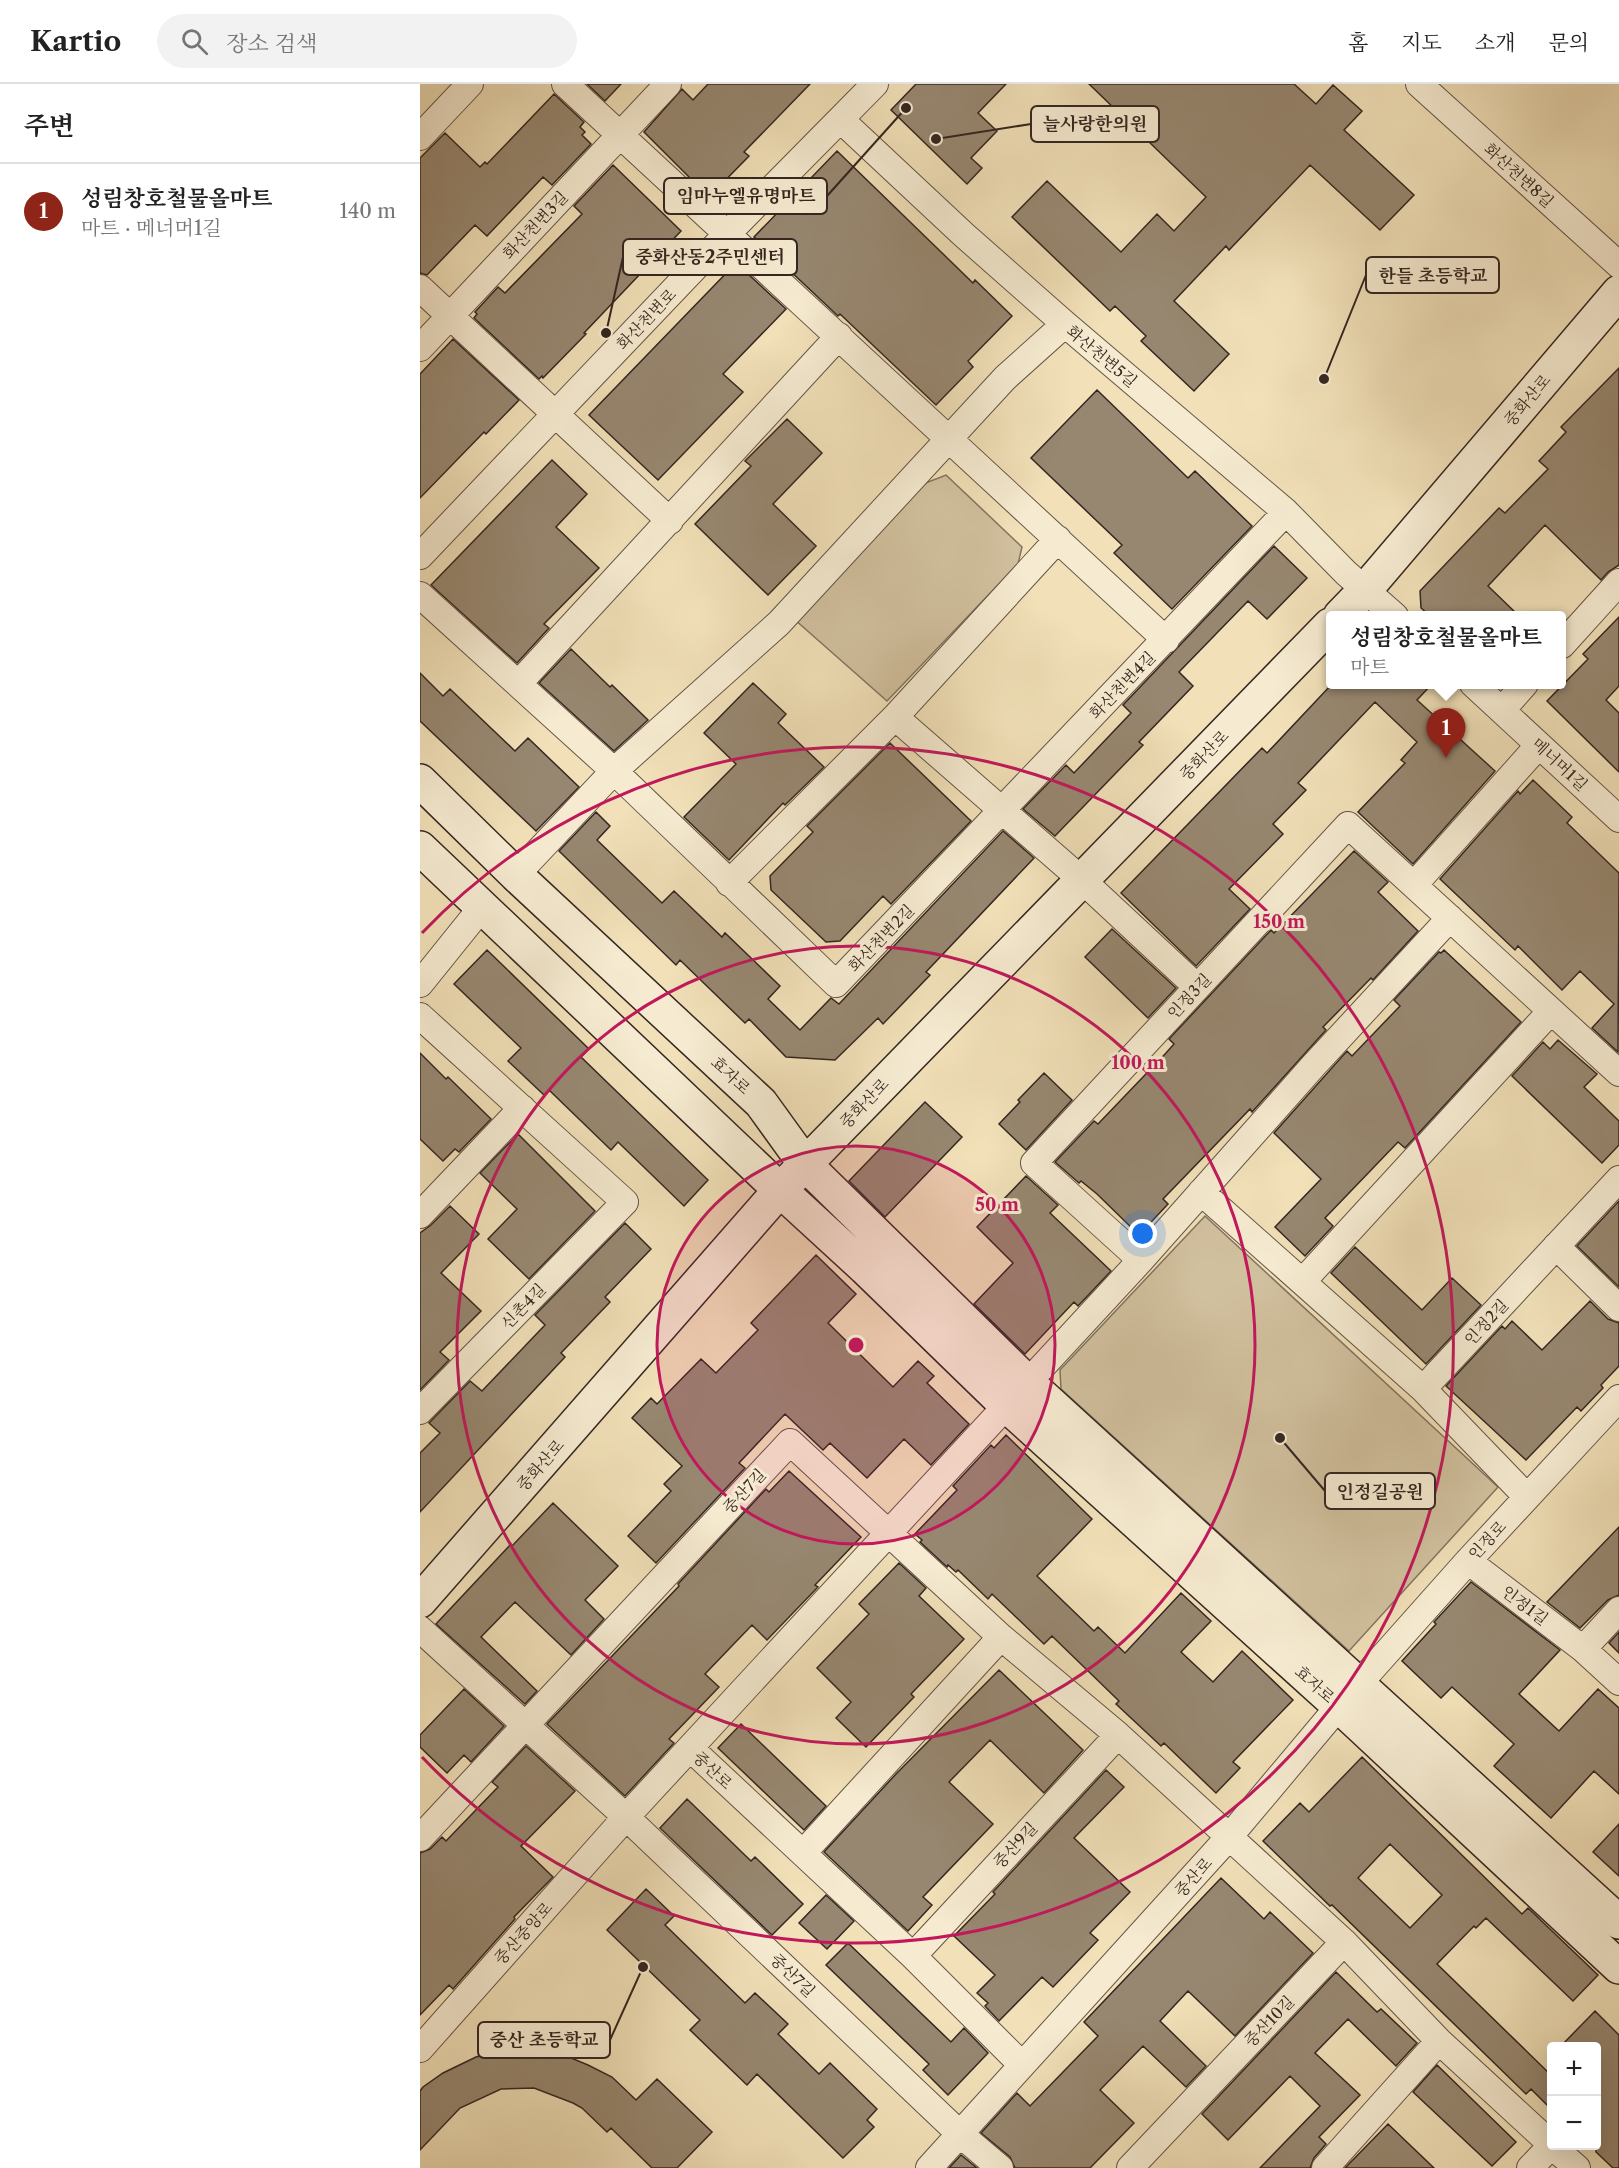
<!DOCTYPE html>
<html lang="ko">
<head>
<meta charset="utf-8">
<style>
  :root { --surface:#fff; --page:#f2f2f2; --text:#222; --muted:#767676; --line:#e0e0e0; --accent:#8f2418 }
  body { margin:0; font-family:"Libre Caslon Text","Noto Serif KR",serif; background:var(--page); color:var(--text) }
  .controls { position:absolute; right:18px; bottom:18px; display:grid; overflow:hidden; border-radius:6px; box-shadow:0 6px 24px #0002 }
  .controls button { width:54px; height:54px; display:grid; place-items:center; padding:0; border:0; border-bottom:2px solid var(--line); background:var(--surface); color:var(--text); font:30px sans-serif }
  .you { position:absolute; left:723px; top:1150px; width:21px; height:21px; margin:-15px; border:4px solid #fff; border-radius:50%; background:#1a73e8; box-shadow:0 0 0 9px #1a73e833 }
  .badge { display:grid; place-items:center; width:39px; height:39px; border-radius:50%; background:var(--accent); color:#fff; font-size:20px; font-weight:700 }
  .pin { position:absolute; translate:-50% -50px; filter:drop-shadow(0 2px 3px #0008) }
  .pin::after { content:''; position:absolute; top:32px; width:21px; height:18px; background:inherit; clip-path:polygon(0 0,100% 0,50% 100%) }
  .popup { position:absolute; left:906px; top:527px; width:240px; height:78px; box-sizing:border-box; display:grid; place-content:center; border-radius:6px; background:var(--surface); filter:drop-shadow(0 2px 4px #0005); font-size:20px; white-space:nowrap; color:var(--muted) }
  .popup b { font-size:22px; color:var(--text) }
  .popup::after { content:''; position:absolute; left:50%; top:100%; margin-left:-12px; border:12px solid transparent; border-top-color:var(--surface) }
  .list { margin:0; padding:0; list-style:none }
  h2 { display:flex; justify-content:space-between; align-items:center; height:78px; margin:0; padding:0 24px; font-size:26px }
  h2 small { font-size:20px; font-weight:400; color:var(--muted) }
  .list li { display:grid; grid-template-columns:39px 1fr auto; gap:18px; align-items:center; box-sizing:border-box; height:96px; padding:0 24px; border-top:2px solid var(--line) }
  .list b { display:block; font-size:22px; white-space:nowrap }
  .list p { margin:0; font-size:20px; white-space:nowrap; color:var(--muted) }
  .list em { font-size:20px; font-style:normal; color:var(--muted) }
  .icon { flex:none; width:33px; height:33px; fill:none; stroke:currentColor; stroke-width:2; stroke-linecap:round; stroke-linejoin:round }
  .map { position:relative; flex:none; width:1199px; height:2084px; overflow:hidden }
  header { display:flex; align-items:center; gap:36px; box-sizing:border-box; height:84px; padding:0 30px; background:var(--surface); border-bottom:2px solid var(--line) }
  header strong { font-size:28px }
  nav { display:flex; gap:33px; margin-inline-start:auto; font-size:21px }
  .search { width:420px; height:54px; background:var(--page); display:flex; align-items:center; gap:15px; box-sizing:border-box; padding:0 21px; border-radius:33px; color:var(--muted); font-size:22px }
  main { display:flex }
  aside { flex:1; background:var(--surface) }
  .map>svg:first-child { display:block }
  .green { fill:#d1c09e; stroke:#837360; stroke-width:1.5 }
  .building { fill:#978770; stroke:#352621; stroke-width:1.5; fill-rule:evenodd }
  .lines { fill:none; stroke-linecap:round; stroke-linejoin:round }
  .street-casing { stroke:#645447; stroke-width:28 }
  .secondary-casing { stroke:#352621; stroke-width:36 }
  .street { stroke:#f6ebd1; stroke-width:26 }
  .secondary { stroke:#f6ebd1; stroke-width:33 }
  .ring { fill:none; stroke:#c2185b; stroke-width:3 }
  .labels { text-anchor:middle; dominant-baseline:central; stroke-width:6; stroke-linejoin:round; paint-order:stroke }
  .street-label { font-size:16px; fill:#352621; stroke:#f6ebd1 }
  .centre { fill:#c2185b; stroke:#f6ebd1; stroke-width:3 }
  .ring-label { font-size:18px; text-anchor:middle; font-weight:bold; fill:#c2185b; stroke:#f6ebd1; stroke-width:6; stroke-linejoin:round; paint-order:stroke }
  .leader { fill:none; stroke:#352621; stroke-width:2 }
  .callout-dot { fill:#352621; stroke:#f6ebd1; stroke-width:2 }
  .callout { fill:#f6ebd1; stroke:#352621; stroke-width:2 }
  .callout-label { font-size:18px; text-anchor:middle; font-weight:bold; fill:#352621 }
</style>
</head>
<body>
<header>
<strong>Kartio</strong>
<div class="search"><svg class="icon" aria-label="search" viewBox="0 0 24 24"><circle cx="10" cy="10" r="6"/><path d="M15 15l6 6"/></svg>장소 검색</div>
<nav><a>홈</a><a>지도</a><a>소개</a><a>문의</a></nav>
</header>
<main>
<aside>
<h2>주변<small></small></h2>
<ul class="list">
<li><span class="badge">1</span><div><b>성림창호철물올마트</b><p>마트 · 메너머1길</p></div><em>140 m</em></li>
</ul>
</aside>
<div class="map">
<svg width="1199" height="2084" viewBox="0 0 1199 2084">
  <rect width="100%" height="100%" fill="#f1e0b8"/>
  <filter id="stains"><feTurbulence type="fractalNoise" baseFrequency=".00333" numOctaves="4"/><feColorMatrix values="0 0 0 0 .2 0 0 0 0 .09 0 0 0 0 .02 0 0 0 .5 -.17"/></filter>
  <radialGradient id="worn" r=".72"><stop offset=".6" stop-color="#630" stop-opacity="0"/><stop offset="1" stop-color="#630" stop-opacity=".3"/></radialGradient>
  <path class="green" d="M 526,391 L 602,463 L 598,480 L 467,617 L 374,535 L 498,402 Z
    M 785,1132 L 1078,1403 L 929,1567 L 641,1305 L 640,1286 Z"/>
  <path class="building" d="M 167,0 L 201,0 L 185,17 Z
    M 288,0 L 390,0 L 324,68 L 329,72 L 289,113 L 224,48 L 262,5 L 273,16 Z
    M 496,0 L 586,0 L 558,29 L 577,47 L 551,74 L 562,84 L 547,100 L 471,26 Z
    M 669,0 L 874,0 L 896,20 L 913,1 L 942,27 L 924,46 L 994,111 L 960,146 L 890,81 L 809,166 L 806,162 L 754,217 L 809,270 L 774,307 L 721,257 L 726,252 L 695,222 L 690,227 L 592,133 L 627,97 L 701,168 L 737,130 L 754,147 L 786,113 Z
    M 134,10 L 164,38 L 160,43 L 165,48 L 162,51 L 171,60 L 132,101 L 123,93 L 67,152 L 55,141 L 7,191 L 0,189 L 0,74 L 25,49 L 60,83 L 65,78 L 67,80 Z
    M 417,67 L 553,199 L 555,196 L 592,232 L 548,277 L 553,283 L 516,321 L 420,230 L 418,232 L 334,153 Z
    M 193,81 L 261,147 L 164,249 L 166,250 L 123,294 L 122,292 L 119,295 L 54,234 L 57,230 L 55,228 L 78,203 L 85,209 L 162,130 L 154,122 Z
    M 316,179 L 366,225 L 303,290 L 323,308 L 238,396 L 169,331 Z
    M 33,255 L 99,316 L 66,350 L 64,348 L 0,414 L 0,290 Z
    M 1199,284 L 1199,481 L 1188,488 L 1181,496 L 1125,441 L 1068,502 L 1098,531 L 1009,531 L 1001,524 L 1000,507 L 1079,424 L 1085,429 L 1128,385 L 1119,377 L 1146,348 L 1141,343 Z
    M 677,306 L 768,394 L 775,387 L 832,442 L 752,525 L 694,469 L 702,461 L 611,374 Z
    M 367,335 L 402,369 L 353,420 L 396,462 L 348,511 L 275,440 L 331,382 L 325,377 Z
    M 132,376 L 167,410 L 136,443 L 179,484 L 124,540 L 129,544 L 97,579 L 11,501 Z
    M 854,462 L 887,494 L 847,535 L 828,517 L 759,588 L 773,602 L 719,658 L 723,661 L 635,752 L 603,725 L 646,681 L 654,689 L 711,629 L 703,621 Z
    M 1199,533 L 1199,602 L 1186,616 L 1199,629 L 1199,688 L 1127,617 L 1168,575 L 1163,570 Z
    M 151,565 L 190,603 L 192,601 L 228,636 L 194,667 L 119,599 Z
    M 0,589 L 23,612 L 30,605 L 95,667 L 108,654 L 159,703 L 116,747 L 0,637 Z
    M 333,599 L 366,630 L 358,639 L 404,683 L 365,721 L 363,719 L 309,776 L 264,733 L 316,680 L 284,649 Z
    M 912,600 L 1012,600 L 997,616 L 1075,687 L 993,780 L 938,728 L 985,679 L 981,676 L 997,658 L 955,618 L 878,699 L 886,706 L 853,740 L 863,750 L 809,805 L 830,825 L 776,882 L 701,809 L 842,664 L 847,669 Z
    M 470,659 L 551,737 L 471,820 L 463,812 L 420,857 L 406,858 L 351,806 L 350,792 L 393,748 L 387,742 Z
    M 1113,696 L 1152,733 L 1147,739 L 1199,789 L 1198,968 L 1172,944 L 1194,920 L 1160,887 L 1142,906 L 1098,862 L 1095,866 L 1020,795 L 1098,707 L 1100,710 Z
    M 176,728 L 190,742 L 177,756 L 242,819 L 254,807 L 302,853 L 305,849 L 360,902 L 348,915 L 380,946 L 411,914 L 419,920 L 583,747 L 614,774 L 506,888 L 510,891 L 463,940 L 458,934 L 415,976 L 366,973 L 329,935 L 325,939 L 260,876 L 256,881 L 139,767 Z
    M 934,767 L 968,798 L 958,808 L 998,847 L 953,896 L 951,894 L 903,943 L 906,946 L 832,1028 L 830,1025 L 743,1115 L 748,1120 L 719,1151 L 677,1110 L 661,1097 L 659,1099 L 635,1078 L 674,1037 L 678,1040 L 746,969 L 754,960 L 749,955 L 851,846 L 854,849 Z
    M 692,845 L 756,904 L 728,934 L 665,873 Z
    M 67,866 L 169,965 L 161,973 L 288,1096 L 264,1122 L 198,1058 L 191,1066 L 129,1006 L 124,1011 L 88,977 L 101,964 L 34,900 Z
    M 1024,866 L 1101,938 L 985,1064 L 978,1058 L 905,1134 L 913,1142 L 885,1172 L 855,1143 L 901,1095 L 854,1049 L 927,967 L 932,972 L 980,922 L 974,916 L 1019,868 L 1021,869 Z
    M 1138,956 L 1177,990 L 1164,1003 L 1199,1037 L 1199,1061 L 1182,1079 L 1092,992 L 1123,958 L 1130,965 Z
    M 0,969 L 26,995 L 28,993 L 71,1035 L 39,1068 L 35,1065 L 23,1077 L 0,1055 Z
    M 624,989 L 652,1016 L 606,1066 L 579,1040 L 600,1018 L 598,1016 Z
    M 505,1018 L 542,1053 L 465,1133 L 429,1097 Z
    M 98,1050 L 175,1127 L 109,1195 L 68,1155 L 97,1125 L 60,1089 Z
    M 606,1092 L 638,1121 L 630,1129 L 691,1187 L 658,1222 L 654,1218 L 605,1270 L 554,1220 L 593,1179 L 557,1143 Z
    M 1199,1117 L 1199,1203 L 1157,1162 Z
    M 30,1122 L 59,1150 L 21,1189 L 61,1227 L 20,1268 L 29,1276 L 0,1306 L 0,1149 L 11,1141 Z
    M 205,1139 L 231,1165 L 185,1213 L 190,1218 L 141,1269 L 145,1273 L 0,1428 L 0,1369 L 20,1349 L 9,1339 L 50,1297 L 62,1307 L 125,1241 L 115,1231 Z
    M 935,1163 L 1002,1226 L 1032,1194 L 1061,1221 L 1006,1280 L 911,1189 Z
    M 396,1171 L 436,1210 L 408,1239 L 473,1303 L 498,1277 L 514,1292 L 507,1299 L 549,1340 L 511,1381 L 484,1355 L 447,1394 L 410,1359 L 403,1366 L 365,1330 L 319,1379 L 325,1384 L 236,1479 L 208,1452 L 251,1407 L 244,1400 L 262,1382 L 212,1334 L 231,1314 L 237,1320 L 281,1275 L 296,1289 L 338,1246 L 331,1239 Z
    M 1170,1217 L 1188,1235 L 1199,1239 L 1199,1282 L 1181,1301 L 1183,1304 L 1161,1327 L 1157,1323 L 1106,1376 L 1026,1302 L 1082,1242 L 1085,1245 L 1092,1237 L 1122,1266 Z
    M 586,1351 L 672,1435 L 617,1492 L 674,1547 L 678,1543 L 705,1569 L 761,1509 L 791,1537 L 761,1568 L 793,1598 L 822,1567 L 873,1616 L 813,1678 L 820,1684 L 796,1709 L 744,1659 L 741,1662 L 696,1620 L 699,1617 L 632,1552 L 624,1560 L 572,1510 L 568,1515 L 538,1486 L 536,1488 L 528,1481 L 527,1483 L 500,1458 L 502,1456 L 495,1450 L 537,1406 L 533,1402 L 571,1361 L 574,1364 Z
    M 369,1387 L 441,1453 L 395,1501 L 398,1503 L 347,1556 L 332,1541 L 285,1590 L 299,1603 L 249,1655 L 254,1659 L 205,1712 L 127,1640 L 259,1502 L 258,1500 L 346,1405 L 349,1408 Z
    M 133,1419 L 198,1482 L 165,1516 L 184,1535 L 151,1571 L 95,1518 L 61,1553 L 117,1607 L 105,1620 L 16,1540 L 91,1460 L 92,1462 Z
    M 1199,1443 L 1199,1511 L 1188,1516 L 1160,1544 L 1127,1518 Z
    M 479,1479 L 506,1504 L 499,1512 L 544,1555 L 491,1610 L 494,1613 L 446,1663 L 416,1634 L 431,1618 L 397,1584 L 449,1530 L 439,1520 Z
    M 1051,1498 L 1140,1566 L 1099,1610 L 1139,1647 L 1178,1605 L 1199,1624 L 1199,1710 L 1174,1687 L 1131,1734 L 1074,1682 L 1094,1660 L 1032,1603 L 1021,1614 L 982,1577 L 1016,1540 L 1014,1538 Z
    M 1199,1548 L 1199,1569 L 1189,1559 Z
    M 579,1586 L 663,1666 L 624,1709 L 570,1656 L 529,1698 L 573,1740 L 503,1813 L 512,1821 L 488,1847 L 404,1768 L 476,1690 Z
    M 44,1605 L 84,1642 L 51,1678 L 44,1671 L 27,1689 L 0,1663 L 0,1651 Z
    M 321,1640 L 406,1722 L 384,1746 L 298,1664 Z
    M 106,1662 L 155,1707 L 101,1762 L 133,1793 L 94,1833 L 95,1835 L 33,1905 L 29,1901 L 0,1931 L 0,1769 L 10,1765 L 22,1753 L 26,1757 L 78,1703 L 72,1698 Z
    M 942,1673 L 1102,1830 L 1108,1824 L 1178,1891 L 1153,1917 L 1066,1834 L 1056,1844 L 1054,1842 L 1017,1880 L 1131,1991 L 1131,2025 L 1111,2005 L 1106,2010 L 912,1821 L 910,1822 L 843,1757 L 880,1719 L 889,1728 ZM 970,1760 L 1022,1811 L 990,1844 L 938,1794 Z
    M 686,1686 L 704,1703 L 654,1754 L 710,1808 L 670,1849 L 678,1856 L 633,1903 L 622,1893 L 579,1937 L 565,1922 L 568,1919 L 557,1909 L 575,1891 L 534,1852 L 575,1810 L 573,1808 Z
    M 267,1715 L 331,1777 L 335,1773 L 383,1820 L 352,1851 L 240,1744 Z
    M 1199,1740 L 1199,1792 L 1173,1768 Z
    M 801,1794 L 844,1835 L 850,1828 L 893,1869 L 815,1952 L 768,1907 L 740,1937 L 786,1982 L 766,2003 L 723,1962 L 680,2006 L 714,2039 L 670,2084 L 595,2084 L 590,2073 L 561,2049 L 597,2009 L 610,2022 L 678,1952 L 664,1938 Z
    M 226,1805 L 254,1832 L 245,1841 L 325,1919 L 335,1909 L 368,1940 L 358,1950 L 399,1990 L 410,1979 L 457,2025 L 447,2036 L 454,2043 L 423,2074 L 337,1990 L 327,2001 L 301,1976 L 270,1946 L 280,1936 L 187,1846 Z
    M 406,1811 L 434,1837 L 407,1865 L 379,1839 Z
    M 428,1859 L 531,1958 L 544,1944 L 568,1969 L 528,2011 L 503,1986 L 509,1980 L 406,1881 Z
    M 916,1888 L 957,1928 L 961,1925 L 997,1959 L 976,1982 L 928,1935 L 895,1969 L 940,2011 L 899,2053 L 906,2060 L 894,2074 L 890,2084 L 840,2084 L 900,2022 L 870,1992 L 808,2056 L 782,2030 Z
    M 1175,1927 L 1199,1951 L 1199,2084 L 1193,2084 L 1176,2068 L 1176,1962 L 1141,1962 Z
    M 112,1966 L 139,1969 L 168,1981 L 192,1993 L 216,2016 L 237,1995 L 292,2048 L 257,2084 L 232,2084 L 191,2044 L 187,2048 L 162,2024 L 153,2019 L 114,2004 L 81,2005 L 40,2024 L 0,2066 L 0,2007 L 3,2003 L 23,1989 L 56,1973 L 79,1967 Z
    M 1017,1981 L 1096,2058 L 1072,2082 L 993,2008 Z
    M 968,2040 L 1014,2084 L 925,2084 Z
    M 541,2071 L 557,2084 L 529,2084 Z"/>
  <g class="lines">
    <defs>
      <path id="street" d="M 145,0 L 746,556
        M 999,0 L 1199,181
        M 421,36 L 544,151 L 645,240 L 866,428 L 926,489 L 975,532
        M 0,53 L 50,0
        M 0,204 L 250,437
        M 0,264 L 248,0
        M 0,472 L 307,150 L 455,0
        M 0,511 L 194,687 L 416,900 L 866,428
        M 1142,561 L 1199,498
        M 99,599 L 419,252
        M 1053,600 L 1199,735
        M 1082,626 L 1105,600
        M 475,633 L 662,796 L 777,903
        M 96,791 L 194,687 L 359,539 L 585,294 L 645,240
        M 309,799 L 475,633 L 638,455
        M 994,801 L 1119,661
        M 0,900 L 62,823
        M 0,932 L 205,1118 L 0,1327
        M 781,1108 L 1003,1305 L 1107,1413
        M 0,1131 L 102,1024
        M 1136,1162 L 1199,1224
        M 721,1176 L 614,1079 L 928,741 L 1199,989
        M 883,1197 L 1131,927
        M 1003,1305 L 1199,1095
        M 1048,1477 L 1163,1565 L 1199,1598
        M 0,1545 L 206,1733 L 540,2050 L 580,2084
        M 1163,1565 L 1199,1526
        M 270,1664 L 493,1872 L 602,1981
        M 0,1754 L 370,1358 L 581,1553 L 698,1651 L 924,1858 L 1019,1957 L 1132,2061 L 1110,2084
        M 383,1769 L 581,1553
        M 493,1872 L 698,1651
        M 0,1965 L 206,1733 L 721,1176 L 894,981 L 1030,834
        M 1132,2062 L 1157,2084
        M 509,2084 L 809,1753 L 919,1622 L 1048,1477 L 1199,1314
        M 710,2084 L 924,1858
        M 905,2084 L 1019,1957"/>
      <path id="secondary" d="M 920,532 L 946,505 L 1199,208
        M 0,697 L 96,791 L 341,1019 L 385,1080 L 607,1298 L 1199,1838
        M 0,764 L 360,1106 L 445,1184 L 586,1321 L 919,1622 L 1199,1883
        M 0,1517 L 360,1106 L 910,541"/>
    </defs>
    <use href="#street" class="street-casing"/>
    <use href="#secondary" class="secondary-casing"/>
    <use href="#street" class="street"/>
    <use href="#secondary" class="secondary"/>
  </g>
  <circle cx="436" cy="1261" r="199" fill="#c2185b" fill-opacity=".12"/>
  <g class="ring">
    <circle cx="436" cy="1261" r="199"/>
    <circle cx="436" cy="1261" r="399"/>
    <path d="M2 849A598 598 0 1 1 2 1673"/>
  </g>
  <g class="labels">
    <g class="street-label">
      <text transform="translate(1099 91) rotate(42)">화산천변8길</text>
      <text transform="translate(115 141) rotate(-47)">화산천변3길</text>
      <text transform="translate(226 235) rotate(-46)">화산천변로</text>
      <text transform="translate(682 272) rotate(40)">화산천변5길</text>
      <text transform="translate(1107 316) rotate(-50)">중화산로</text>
      <text transform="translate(702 601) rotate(-46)">화산천변4길</text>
      <text transform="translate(784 671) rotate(-46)">중화산로</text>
      <text transform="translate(1140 680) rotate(43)">메너머1길</text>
      <text transform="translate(461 854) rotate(-46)">화산천변2길</text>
      <text transform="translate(769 912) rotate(-47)">인정3길</text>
      <text transform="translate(311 991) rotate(43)">효자로</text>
      <text transform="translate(444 1019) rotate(-46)">중화산로</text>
      <text transform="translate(103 1222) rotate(-46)">신촌4길</text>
      <text transform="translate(1066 1238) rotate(-47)">인정2길</text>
      <text transform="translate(120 1381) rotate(-49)">중화산로</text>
      <text transform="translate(324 1407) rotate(-47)">중산7길</text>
      <text transform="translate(1067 1456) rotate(-47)">인정로</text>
      <text transform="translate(1105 1521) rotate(37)">인정1길</text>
      <text transform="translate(895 1600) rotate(42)">효자로</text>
      <text transform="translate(293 1686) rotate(43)">중산로</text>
      <text transform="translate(595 1761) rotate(-47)">중산9길</text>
      <text transform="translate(773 1793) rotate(-48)">중산로</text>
      <text transform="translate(103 1849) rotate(-48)">중산중앙로</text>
      <text transform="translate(373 1891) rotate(44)">중산7길</text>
      <text transform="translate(849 1937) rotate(-46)">중산10길</text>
    </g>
  </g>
  <circle cx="436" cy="1261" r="9" class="centre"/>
  <g class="ring-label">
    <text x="859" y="844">150 m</text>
    <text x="718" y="985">100 m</text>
    <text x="577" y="1127">50 m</text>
  </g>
  <path class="leader" d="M516 55L611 40M486 24L407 112M186 249L203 173M904 295L946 191M860 1354L905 1407M223 1883L190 1956"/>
  <g class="callout-dot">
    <circle cx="516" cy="55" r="6"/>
    <circle cx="486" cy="24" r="6"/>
    <circle cx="186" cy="249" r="6"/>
    <circle cx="904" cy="295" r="6"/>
    <circle cx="860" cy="1354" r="6"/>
    <circle cx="223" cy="1883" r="6"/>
  </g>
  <g class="callout">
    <rect x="611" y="22" width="128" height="36" rx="6"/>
    <rect x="244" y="94" width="163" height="36" rx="6"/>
    <rect x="203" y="155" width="174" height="36" rx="6"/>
    <rect x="946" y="173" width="133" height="36" rx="6"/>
    <rect x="905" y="1389" width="110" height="36" rx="6"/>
    <rect x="58" y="1938" width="132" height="36" rx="6"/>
  </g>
  <g class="callout-label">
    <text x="675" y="46">늘사랑한의원</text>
    <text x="326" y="118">임마누엘유명마트</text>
    <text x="290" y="179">중화산동2주민센터</text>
    <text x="1013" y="198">한들 초등학교</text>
    <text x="960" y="1414">인정길공원</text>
    <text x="124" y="1962">중산 초등학교</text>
  </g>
  <rect width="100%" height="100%" filter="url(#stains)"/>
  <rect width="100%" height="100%" fill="url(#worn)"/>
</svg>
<div class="controls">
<button>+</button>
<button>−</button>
</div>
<div class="you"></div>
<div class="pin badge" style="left:1026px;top:674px">1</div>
<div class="popup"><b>성림창호철물올마트</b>마트</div>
</div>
</main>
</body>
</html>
